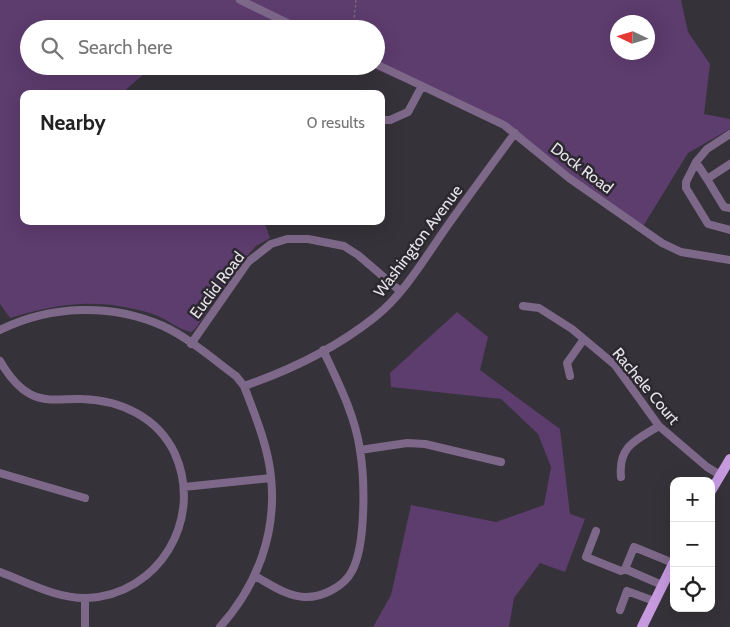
<!DOCTYPE html>
<html lang="en">
<head>
<meta charset="utf-8">
<style>
  :root { --surface:#fff; --page:#f6f6f6; --text:#222; --muted:#767676; --line:#e0e0e0 }
  body { margin:0; font-family:Cabin,sans-serif; background:var(--page); color:var(--text) }
  .controls { position:absolute; right:15px; bottom:15px; display:grid; overflow:hidden; border-radius:10px; box-shadow:0 5px 20px #0002 }
  .controls button { width:45px; height:45px; display:grid; place-items:center; padding:0; border:0; border-bottom:1px solid var(--line); background:var(--surface); color:var(--text); font:25px sans-serif }
  .compass { position:absolute; left:610px; top:15px; width:45px; height:45px; border-radius:50%; background:var(--surface); box-shadow:0 5px 20px #0002; rotate:274deg }
  .list { margin:0; padding:0; list-style:none }
  h2 { display:flex; justify-content:space-between; align-items:center; height:65px; margin:0; padding:0 20px; font-size:21px }
  h2 small { font-size:16px; font-weight:400; color:var(--muted) }
  .icon { flex:none; width:28px; height:28px; fill:none; stroke:currentColor; stroke-width:2; stroke-linecap:round; stroke-linejoin:round }
  .map { position:relative; flex:none; width:730px; height:627px; overflow:hidden }
  .search { position:absolute; background:var(--surface); box-shadow:0 5px 20px #0002; left:20px; top:20px; width:365px; height:55px; display:flex; align-items:center; gap:12px; box-sizing:border-box; padding:0 18px; border-radius:28px; color:var(--muted); font-size:19px }
  .panel { position:absolute; background:var(--surface); box-shadow:0 5px 20px #0002; left:20px; top:90px; width:365px; height:135px; border-radius:10px }
  .map>svg:first-child { display:block }
  .green { fill:#5d3c6e; fill-rule:evenodd }
  .lines { fill:none; stroke-linecap:round; stroke-linejoin:round }
  .path { stroke:#807d83; stroke-width:1; stroke-dasharray:2.5 2.5; stroke-linecap:butt }
  .minor { stroke:#7e688a; stroke-width:8 }
  .major { stroke:#c79ae0; stroke-width:10 }
  .labels { text-anchor:middle; dominant-baseline:central; stroke-width:5; stroke-linejoin:round; paint-order:stroke }
  .street-label { font-size:16px; fill:#e7e4e9; stroke:#2c282f }
</style>
</head>
<body>
<div class="map">
<svg width="730" height="627" viewBox="0 0 730 627">
  <rect width="100%" height="100%" fill="#363239"/>
  <path class="green" d="M 0,0 L 681,0 L 688,32 L 710,64 L 704,114 L 730,119 L 730,129 L 688,153 L 642,228 L 494,121 L 368,66 L 376,66 L 376,29 L 29,29 L 29,66 L 266,66 L 215,75 L 153,66 L 121,94 L 24,94 L 24,221 L 264,221 L 270,238 L 256,246 L 246,257 L 195,329 L 191,332 C 177,329 167,319 153,314 C 100,298 63,302 10,318 L 0,304 ZM 618,22 L 648,22 L 648,52 L 618,52 Z
    M 457,312 L 488,337 L 480,370 L 560,429 L 570,514 L 585,519 L 565,572 L 540,563 L 514,598 L 509,627 L 373,627 L 391,595 L 411,505 L 496,522 L 544,505 L 551,467 L 538,434 L 501,399 L 391,387 L 390,373 Z"/>
  <g class="lines">
    <path class="path" d="M 309,29 L 320,23 L 351,23 L 354,19 L 356,0"/>
    <path class="minor" d="M 240,0 L 300,29
      M 376,64 L 504,125 L 569,178 L 662,243 L 681,252 L 730,260
      M 381,120 L 390,120 L 408,112 L 422,86
      M 696,162 L 707,149 L 730,134
      M 730,164 L 707,179 L 724,207 L 730,208
      M 707,179 L 696,162 L 686,182 L 686,188 L 708,224 L 730,230
      M 523,306 L 539,308 L 572,329 L 615,365 L 659,426 L 707,467 L 720,475
      M 0,330 C 50,305 112,303 163,326 C 189,338 213,359 236,376 L 244,386 C 291,370 336,348 375,317 C 405,293 426,256 448,225 C 470,194 493,163 515,133
      M 191,344 L 248,262 L 271,244 L 287,239 L 308,239 L 344,246 L 358,255 L 400,291
      M 0,361 C 7,373 17,387 30,394 C 46,403 65,398 82,399 C 120,400 158,417 175,454 C 204,519 159,595 87,598 C 57,599 27,582 0,572
      M 570,376 L 567,363 L 584,339
      M 360,450 L 407,443 L 425,444 L 501,462
      M 0,473 L 85,498
      M 621,477 C 618,446 636,440 659,426
      M 184,487 L 271,478
      M 596,531 L 586,557 L 621,571 L 625,569
      M 255,576 C 270,584 286,596 304,597 C 321,598 344,587 352,571 C 366,545 365,480 360,450 C 355,415 338,382 323,350
      M 662,585 L 625,569 L 634,547 L 673,563
      M 620,610 L 627,591 L 654,601
      M 85,627 L 85,598
      M 220,627 C 257,586 277,533 271,477 C 268,446 255,415 244,386"/>
    <path class="major" d="M 711,491 L 730,459
      M 642,627 L 674,562"/>
  </g>
  <g class="labels">
    <g class="street-label">
      <text transform="translate(582 168) rotate(37)">Dock Road</text>
      <text transform="translate(418 241) rotate(-53)">Washington Avenue</text>
      <text transform="translate(217 285) rotate(-53)">Euclid Road</text>
      <text transform="translate(646 386) rotate(50)">Rachele Court</text>
    </g>
  </g>
</svg>
<div class="controls">
<button>+</button>
<button>−</button>
<button><svg class="icon" aria-label="locate" viewBox="0 0 24 24"><circle cx="12" cy="12" r="6"/><path d="M12 2v4M12 18v4M2 12h4M18 12h4"/></svg></button>
</div>
<svg class="compass" viewBox="-18 -18 36 36"><path d="M0-13l5 13h-10z" fill="#e53935"/><path d="M0 13l5-13h-10z" fill="#767676"/></svg>
<div class="search"><svg class="icon" aria-label="search" viewBox="0 0 24 24"><circle cx="10" cy="10" r="6"/><path d="M15 15l6 6"/></svg>Search here</div>
<section class="panel">
<h2>Nearby<small>0 results</small></h2>
<ul class="list">
</ul>
</section>
</div>
</body>
</html>
